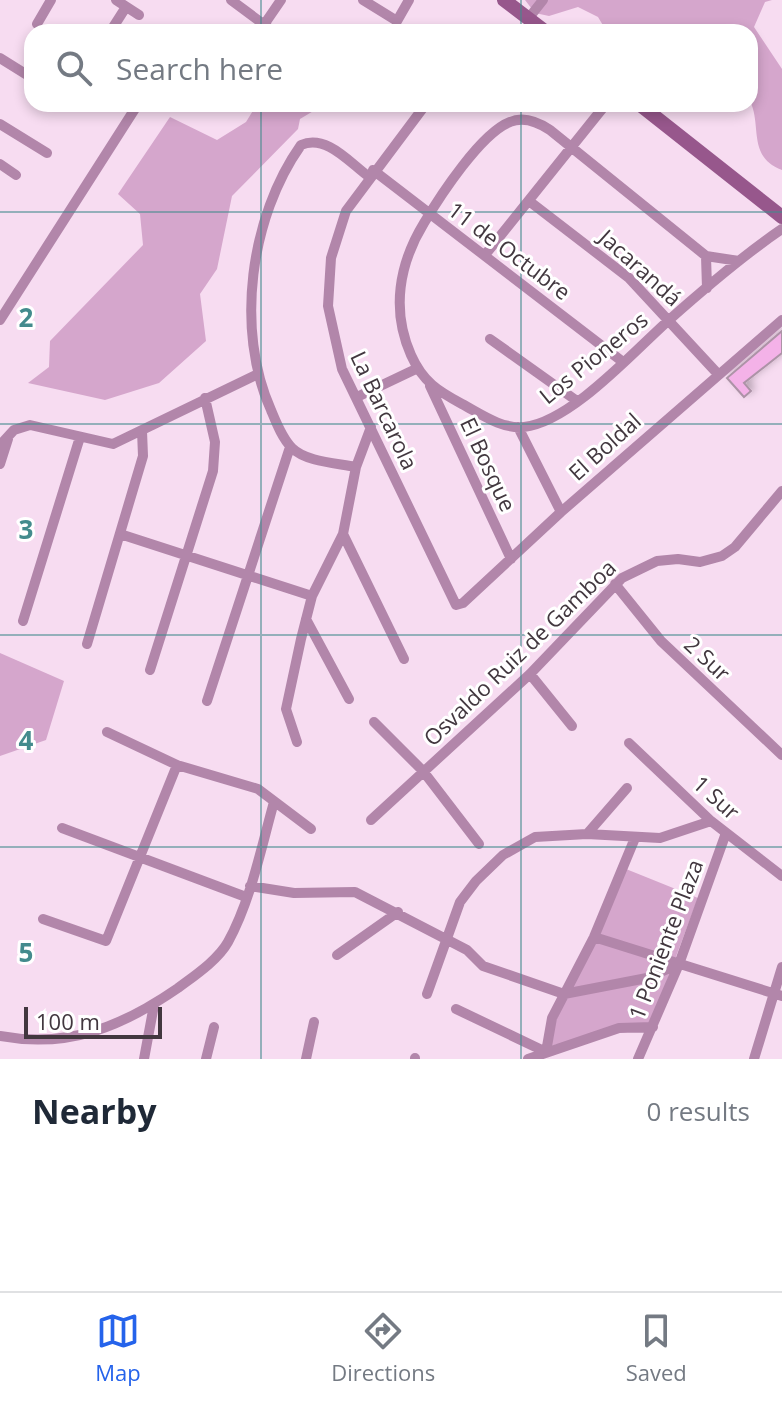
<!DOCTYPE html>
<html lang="en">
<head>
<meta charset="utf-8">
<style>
  :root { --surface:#fff; --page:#f6f6f7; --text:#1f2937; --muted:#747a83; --line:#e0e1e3; --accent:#2563eb }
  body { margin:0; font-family:"Open Sans",sans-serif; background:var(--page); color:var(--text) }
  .scale { position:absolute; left:24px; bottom:20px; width:138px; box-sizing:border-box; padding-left:8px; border:4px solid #42373f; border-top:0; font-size:22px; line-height:28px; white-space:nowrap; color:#42373f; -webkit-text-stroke:6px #fff; paint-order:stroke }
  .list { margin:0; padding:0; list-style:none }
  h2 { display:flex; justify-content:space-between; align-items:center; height:104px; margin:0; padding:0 32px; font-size:34px }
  h2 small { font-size:26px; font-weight:400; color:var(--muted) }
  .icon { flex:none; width:44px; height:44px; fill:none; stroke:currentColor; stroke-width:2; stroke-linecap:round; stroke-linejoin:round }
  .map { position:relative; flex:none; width:782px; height:1059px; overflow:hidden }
  .search { position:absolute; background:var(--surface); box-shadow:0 4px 12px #0003; left:24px; right:24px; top:24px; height:88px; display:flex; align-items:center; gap:20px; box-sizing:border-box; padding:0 28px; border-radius:24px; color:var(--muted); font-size:30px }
  .sheet { height:232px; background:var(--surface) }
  nav { display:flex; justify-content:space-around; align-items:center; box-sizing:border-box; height:112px; border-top:2px solid var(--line); background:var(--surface); font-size:22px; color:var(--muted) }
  nav a { display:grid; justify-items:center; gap:4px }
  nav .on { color:var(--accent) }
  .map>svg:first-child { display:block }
  .green { fill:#d5a6cc }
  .building { fill:#f4b2e8; stroke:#ad93a7; stroke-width:2; filter:url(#shadow) }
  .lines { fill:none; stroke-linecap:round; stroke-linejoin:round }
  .minor { stroke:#b286aa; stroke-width:10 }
  .secondary { stroke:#97578c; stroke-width:14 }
  .grid { fill:none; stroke:#438b8d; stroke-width:2; stroke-opacity:0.55 }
  .labels { text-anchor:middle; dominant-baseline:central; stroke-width:6; stroke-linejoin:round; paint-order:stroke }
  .street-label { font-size:22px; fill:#42373f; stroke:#fff }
  .grid-label { font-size:26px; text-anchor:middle; font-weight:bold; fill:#438b8d; stroke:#fff; stroke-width:6; stroke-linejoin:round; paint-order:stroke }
</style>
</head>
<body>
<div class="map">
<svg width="782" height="1059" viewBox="0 0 782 1059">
  <defs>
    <filter id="shadow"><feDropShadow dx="3.5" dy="-3.5" stdDeviation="4" flood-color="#0004"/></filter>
  </defs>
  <rect width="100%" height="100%" fill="#f7dcf1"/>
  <path class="green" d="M 525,0 L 772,0 L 765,2 L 754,27 L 782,69 L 782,170 C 747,157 762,125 750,101 L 750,32 L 607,32 L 598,17 L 578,7 L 549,16 L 535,13 Z
    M 257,104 L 325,104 L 300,119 L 298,129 L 232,196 L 217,269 L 200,294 L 206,341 L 159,383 L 105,400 L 28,383 L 49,367 L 50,341 L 143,245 L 140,214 L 118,194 L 170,117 L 217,140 L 246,122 Z
    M 0,653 L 64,681 L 46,740 L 0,756 Z
    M 626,869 L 698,898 L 651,1023 L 550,1046 L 552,1029 Z"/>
  <path class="building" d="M 782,331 L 782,353 L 744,383 L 751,391 L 744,397 L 727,378 Z"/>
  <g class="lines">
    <path class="minor" d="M 116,0 L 139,15
      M 231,0 L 274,32
      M 363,0 L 397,21 L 409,0
      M 528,19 L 543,0
      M 37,24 L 51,0
      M 110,32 L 126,7
      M 259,32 L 281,0
      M 0,58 L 32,78
      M 74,104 L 78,106
      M 426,104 L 346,211 L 331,258 L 328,306 L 342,369 L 456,605 L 463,603 L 561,512 L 782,320
      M 0,124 L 47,153
      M 0,164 L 16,175
      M 373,170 L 623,362
      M 529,201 L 629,278 L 717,373
      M 485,255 L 606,104
      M 706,256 L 707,288
      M 739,261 L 706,256 L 550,130 C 538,122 524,116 510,122 C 481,133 440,196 424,223 C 399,264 391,310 411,355 C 423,382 438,391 462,404 C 481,414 501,429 524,427 C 571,422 634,351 669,320 C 705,288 742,256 782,229
      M 0,320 L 138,104
      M 490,339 L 577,401
      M 430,386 L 511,559
      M 357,397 L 418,368
      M 518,427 L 561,512
      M 0,445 L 14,430 L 30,425 L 113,444 L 258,374
      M 0,464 L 8,439
      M 356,467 C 337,463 306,462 292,448 C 282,438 276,422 271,410 C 235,330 250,217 301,145 C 326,134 349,162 368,176
      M 120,534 L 312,596
      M 343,534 L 404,659
      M 615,584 L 661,641 L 782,755
      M 306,619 L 349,699
      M 23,621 L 80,437
      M 87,644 L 143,456 L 142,431
      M 150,670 L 213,471 L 215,442 L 205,398
      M 530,674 L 572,726
      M 207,701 L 290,447
      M 374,722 L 423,771 L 479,844
      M 107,732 L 177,765 L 258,789 L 311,829
      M 297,742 L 286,709 L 301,639 L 312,596 L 343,534 L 356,467 L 371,427
      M 629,743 L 711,821 L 782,876
      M 371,820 L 530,674 L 622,578 L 657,561 L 678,559 L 700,562 L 722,556 L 735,547 L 782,491
      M 62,828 L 246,897
      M 587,834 L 627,788
      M 250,886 L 294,893 L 355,892 L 467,950 L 483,966 L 564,994 L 647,978 L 679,964
      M 43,919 L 106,941 L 177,765
      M 594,937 L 782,996
      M 337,955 L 398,912
      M 427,994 L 460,902 L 476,881 L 503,855 L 535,837 L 587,834 L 660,838 L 711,821
      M 456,1009 L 546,1052 L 552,1018 L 594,937 L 635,838
      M 0,1036 C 69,1049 123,1026 178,988 C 194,976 218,960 228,942 C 251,900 261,848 274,802
      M 144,1059 L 154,1005
      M 206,1059 L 214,1027
      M 306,1059 L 314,1022
      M 415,1059 L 415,1058
      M 528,1059 L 619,1028 L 653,1027
      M 638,1059 L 679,964 L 726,833
      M 754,1059 L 782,967"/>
    <path class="secondary" d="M 504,0 L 546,32
      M 639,104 L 782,217"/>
  </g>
  <path class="grid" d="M 261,0 L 261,32M 521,0 L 521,32M 261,104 L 261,1059M 521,104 L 521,1059M 0,212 L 782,212M 0,424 L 782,424M 0,635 L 782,635M 0,847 L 782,847"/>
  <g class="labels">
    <g class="street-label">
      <text transform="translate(510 250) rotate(37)">11 de Octubre</text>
      <text transform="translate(641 267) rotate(42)">Jacarandá</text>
      <text transform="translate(593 357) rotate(-39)">Los Pioneros</text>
      <text transform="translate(385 410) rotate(65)">La Barcarola</text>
      <text transform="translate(604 446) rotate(-42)">El Boldal</text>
      <text transform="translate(489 464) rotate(65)">El Bosque</text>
      <text transform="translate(519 652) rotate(-44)">Osvaldo Ruiz de Gamboa</text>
      <text transform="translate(708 658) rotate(43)">2 Sur</text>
      <text transform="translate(717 797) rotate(42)">1 Sur</text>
      <text transform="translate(665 939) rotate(-69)">1 Poniente Plaza</text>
    </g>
  </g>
  <g class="grid-label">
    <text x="26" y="327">2</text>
    <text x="26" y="539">3</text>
    <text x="26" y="750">4</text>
    <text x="26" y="962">5</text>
  </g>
</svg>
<div class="scale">100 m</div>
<div class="search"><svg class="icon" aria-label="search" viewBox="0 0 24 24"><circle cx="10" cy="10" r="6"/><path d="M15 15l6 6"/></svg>Search here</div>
</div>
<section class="sheet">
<h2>Nearby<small>0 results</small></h2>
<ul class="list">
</ul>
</section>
<nav>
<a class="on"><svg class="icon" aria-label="map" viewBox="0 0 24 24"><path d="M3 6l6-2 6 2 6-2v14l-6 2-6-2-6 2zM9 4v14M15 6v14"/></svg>Map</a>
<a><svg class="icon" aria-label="directions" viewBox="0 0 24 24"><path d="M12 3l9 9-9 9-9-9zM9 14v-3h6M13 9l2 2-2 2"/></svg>Directions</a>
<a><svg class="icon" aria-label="saved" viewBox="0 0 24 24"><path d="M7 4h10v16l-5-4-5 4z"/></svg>Saved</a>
</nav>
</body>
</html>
